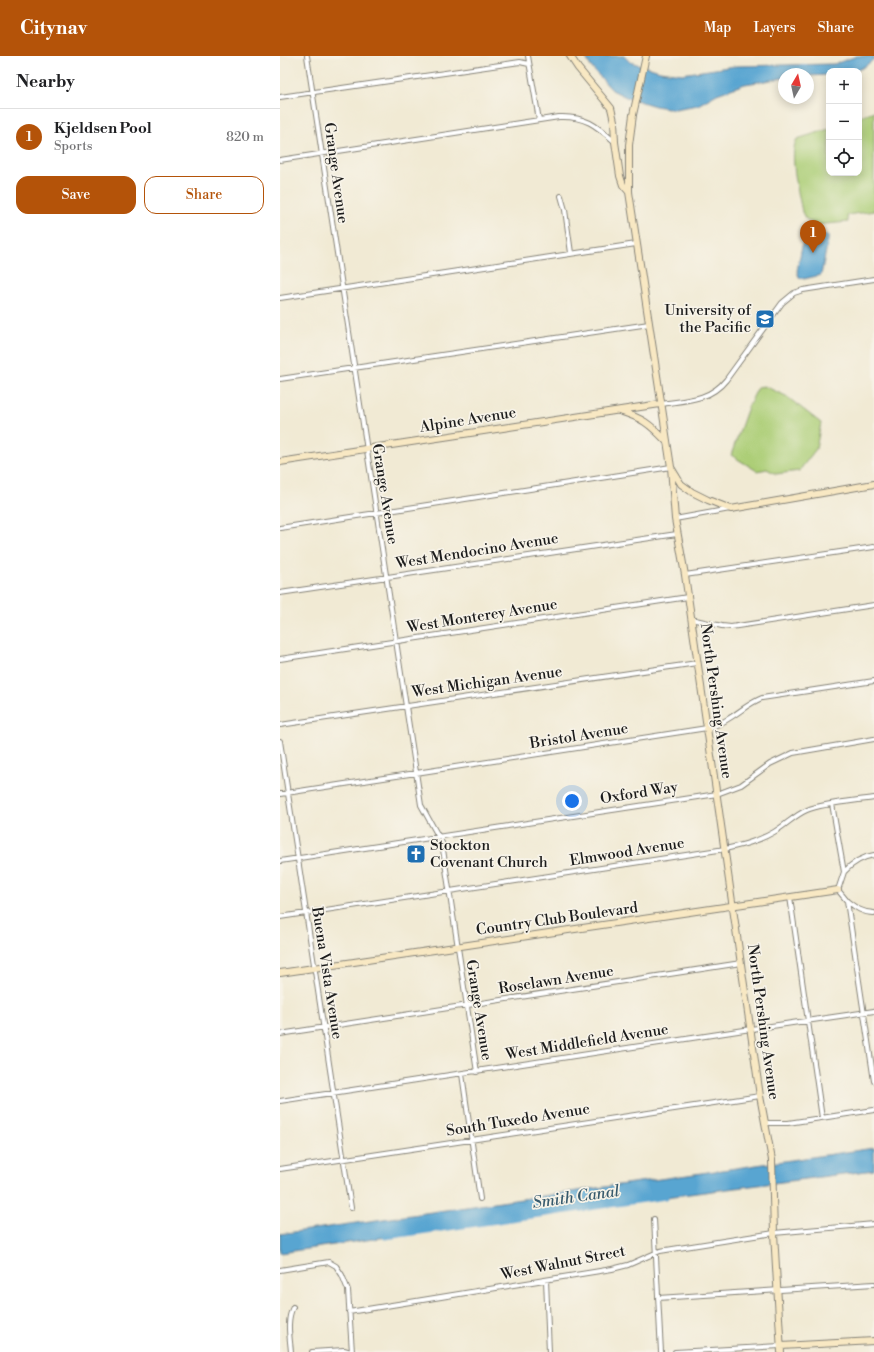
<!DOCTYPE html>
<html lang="en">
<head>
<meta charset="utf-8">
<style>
  :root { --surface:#fff; --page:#f2f2f2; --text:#202124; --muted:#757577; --line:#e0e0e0; --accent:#b45309 }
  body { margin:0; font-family:"Libre Bodoni",serif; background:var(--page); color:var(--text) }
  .controls { position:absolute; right:12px; top:12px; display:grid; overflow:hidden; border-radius:8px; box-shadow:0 2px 10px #0003 }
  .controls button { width:36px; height:36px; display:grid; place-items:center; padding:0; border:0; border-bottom:1px solid var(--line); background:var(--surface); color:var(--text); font:20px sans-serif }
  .compass { position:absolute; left:498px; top:12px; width:36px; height:36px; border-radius:50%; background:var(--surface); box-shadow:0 2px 10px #0003; rotate:9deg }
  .you { position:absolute; left:292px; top:745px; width:14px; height:14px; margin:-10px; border:3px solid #fff; border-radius:50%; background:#1a73e8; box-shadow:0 0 0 6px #1a73e833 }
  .badge { display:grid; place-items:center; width:26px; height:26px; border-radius:50%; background:var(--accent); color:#fff; font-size:13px; font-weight:700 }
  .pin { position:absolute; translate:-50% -33px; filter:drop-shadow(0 1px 2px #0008) }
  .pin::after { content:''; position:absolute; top:21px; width:14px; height:12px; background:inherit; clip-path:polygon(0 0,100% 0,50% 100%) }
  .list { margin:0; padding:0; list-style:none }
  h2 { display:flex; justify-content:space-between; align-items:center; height:52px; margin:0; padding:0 16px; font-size:17px }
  h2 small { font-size:13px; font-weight:400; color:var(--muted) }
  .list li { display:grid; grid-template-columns:26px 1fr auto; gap:12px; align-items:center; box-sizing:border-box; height:56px; padding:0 16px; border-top:1px solid var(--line) }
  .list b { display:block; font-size:15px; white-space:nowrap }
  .list p { margin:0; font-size:13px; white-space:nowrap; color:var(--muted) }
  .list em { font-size:13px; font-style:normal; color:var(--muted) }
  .actions { display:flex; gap:8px; padding:12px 16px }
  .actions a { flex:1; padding:9px 0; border:1px solid var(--accent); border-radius:12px; text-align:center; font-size:14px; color:var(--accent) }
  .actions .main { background:var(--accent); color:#fff }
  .icon { flex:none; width:22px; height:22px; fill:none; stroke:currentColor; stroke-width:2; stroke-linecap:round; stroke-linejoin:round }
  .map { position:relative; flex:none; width:594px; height:1296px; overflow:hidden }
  header { display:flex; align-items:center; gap:24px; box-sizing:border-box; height:56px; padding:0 20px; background:var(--accent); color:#fff }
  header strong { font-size:19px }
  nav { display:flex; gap:22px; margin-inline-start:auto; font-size:14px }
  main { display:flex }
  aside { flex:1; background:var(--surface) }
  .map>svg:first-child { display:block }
  .green { fill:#acce76; stroke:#647549 }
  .water { fill:#59a5d1; stroke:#3a6076 }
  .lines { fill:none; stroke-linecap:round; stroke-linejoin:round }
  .canal { stroke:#59a5d1; stroke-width:5 }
  .street-casing { stroke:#868378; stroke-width:6 }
  .secondary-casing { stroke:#868378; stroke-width:8 }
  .street { stroke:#fff; stroke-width:4 }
  .secondary { stroke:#f8e8c3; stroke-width:6 }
  .labels { text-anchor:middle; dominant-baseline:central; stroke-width:3.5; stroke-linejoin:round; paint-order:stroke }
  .street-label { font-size:15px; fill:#1c1c1c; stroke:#f7f3e8 }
  .poi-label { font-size:15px; fill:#1c1c1c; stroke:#f7f3e8; text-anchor:end }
  .water-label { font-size:16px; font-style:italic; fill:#375a6d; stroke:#f7f3e8 }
</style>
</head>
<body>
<header>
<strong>Citynav</strong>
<nav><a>Map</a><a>Layers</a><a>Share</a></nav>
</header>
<main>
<aside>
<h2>Nearby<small></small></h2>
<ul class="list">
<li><span class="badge">1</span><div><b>Kjeldsen Pool</b><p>Sports</p></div><em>820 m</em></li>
</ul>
<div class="actions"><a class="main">Save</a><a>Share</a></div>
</aside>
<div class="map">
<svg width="594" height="1296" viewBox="0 0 594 1296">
  <rect width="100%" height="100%" fill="#f7f3e8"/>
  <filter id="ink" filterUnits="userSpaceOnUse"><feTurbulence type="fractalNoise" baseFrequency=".025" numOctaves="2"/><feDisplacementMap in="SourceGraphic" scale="8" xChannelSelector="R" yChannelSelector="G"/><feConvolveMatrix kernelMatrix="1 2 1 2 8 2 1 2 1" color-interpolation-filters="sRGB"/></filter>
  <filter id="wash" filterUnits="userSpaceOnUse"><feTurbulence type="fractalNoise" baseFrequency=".012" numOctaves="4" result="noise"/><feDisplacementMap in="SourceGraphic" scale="16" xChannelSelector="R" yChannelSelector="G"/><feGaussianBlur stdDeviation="0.9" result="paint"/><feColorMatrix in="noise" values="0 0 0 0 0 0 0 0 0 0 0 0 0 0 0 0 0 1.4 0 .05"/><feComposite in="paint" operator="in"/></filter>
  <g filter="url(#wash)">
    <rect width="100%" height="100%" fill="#f1ead4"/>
    <path class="green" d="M 594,55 L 594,155 L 567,159 L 568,166 L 535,169 L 525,162 L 522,156 C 519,139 508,97 517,83 L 549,73 L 549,117 L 579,117 L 579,61 Z
      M 484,330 L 506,340 L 541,367 L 536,393 L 519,415 L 496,418 L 487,413 L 477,415 L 451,399 L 468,351 L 478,331 Z"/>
    <path class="water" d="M 305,0 L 344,0 L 350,6 L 380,15 L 402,18 L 455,10 L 554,8 L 577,0 L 594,0 L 594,3 C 576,19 571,15 549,15 L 549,19 L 528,20 L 528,18 L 504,18 L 504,22 L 465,28 L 437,38 L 418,49 L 395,53 L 375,50 L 346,41 L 332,34 L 311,11 Z
      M 525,175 L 549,180 L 541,219 L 524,223 L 519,221 L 517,215 Z
      M 594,1092 L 594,1114 L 294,1153 L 0,1197 L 0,1178 Z"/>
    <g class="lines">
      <path class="canal" d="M 105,1181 L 386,1141"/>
    </g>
  </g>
  <g filter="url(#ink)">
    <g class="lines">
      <defs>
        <path id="street" d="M 27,0 L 141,749 L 162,787 L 197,1016
          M 248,0 L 259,64
          M 0,41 L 240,6 L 249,8
          M 0,104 L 279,61 C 305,60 316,69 335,86
          M 281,140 L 285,154 L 291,197
          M 0,242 L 356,188
          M 0,323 L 369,268
          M 381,348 C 406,344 429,345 446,324 L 502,247 L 514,237 L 523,234 L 594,223
          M 395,463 L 450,453
          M 0,472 L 391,411
          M 405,519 L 594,491
          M 0,537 L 397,478
          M 411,563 L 442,570 L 451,571 L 594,549
          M 0,603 L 408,541
          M 0,669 L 417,607
          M 0,685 L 71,1152
          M 0,738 L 427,672 C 435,670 442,667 448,663 C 460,656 469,647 482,642 L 594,625
          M 552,748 L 564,816 L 558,834 L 567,845 L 594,1025
          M 0,805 L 437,738 L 461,729 L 490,708 L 513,697 L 594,683
          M 564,816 C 572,807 582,801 594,799
          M 510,841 L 542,1062
          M 567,845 C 576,852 583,857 594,857
          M 0,861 L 445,793 C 462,789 479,785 494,776 C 506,769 515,759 527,754 C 544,747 575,745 594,742
          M 0,978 L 461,907
          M 182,1018 L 200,1143
          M 0,1045 L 471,973 L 594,955
          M 485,1067 L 508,1067 L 594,1054
          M 0,1113 L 480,1040
          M 374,1163 L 381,1296
          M 0,1214 L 49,1206 L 56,1210 L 62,1219 L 68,1234 L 72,1296
          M 266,1224 L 269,1296
          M 378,1242 L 594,1228
          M 69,1256 L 332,1213 L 348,1209 L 380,1195 L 494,1177 L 594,1168
          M 11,1296 C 10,1282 6,1265 13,1251
          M 32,1296 L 64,1294 L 71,1296
          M 395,1296 L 501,1290"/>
        <path id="secondary" d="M 290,0 L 298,12 L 331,52 L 334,65 L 335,86 L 340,120 L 343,129 L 349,136
          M 366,0 L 353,59 L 349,89 L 349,136 L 391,411 L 395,463 L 405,519 L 480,1040 L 492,1104 L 494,1177 L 501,1296
          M 339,355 C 362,362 369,367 386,385
          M 0,406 L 380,348
          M 392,413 L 401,428 L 412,436 L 428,444 L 451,453 L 594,428
          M 0,917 L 558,834
          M 501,1290 L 594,1285"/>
      </defs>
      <use href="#street" class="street-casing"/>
      <use href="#secondary" class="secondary-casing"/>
      <use href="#street" class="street"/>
      <use href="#secondary" class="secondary"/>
    </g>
  </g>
  <defs>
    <symbol id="university-square" viewBox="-11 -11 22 22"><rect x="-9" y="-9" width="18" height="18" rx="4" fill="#1f6fb2" stroke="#f7f3e8"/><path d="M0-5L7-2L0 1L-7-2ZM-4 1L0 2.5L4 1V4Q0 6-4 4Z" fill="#fff"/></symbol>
    <symbol id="church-square" viewBox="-11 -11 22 22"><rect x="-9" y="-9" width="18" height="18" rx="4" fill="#1f6fb2" stroke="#f7f3e8"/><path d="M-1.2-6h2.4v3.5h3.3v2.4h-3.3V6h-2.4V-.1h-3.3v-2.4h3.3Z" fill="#fff"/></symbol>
  </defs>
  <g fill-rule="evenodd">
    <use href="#university-square" x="474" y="252" width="22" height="22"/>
    <use href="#church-square" x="125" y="787" width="22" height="22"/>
  </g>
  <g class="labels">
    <g class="street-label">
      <text transform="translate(56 117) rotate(82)">Grange Avenue</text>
      <text transform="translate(188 364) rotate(-9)">Alpine Avenue</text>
      <text transform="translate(105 438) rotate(81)">Grange Avenue</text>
      <text transform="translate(197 495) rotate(-9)">West Mendocino Avenue</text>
      <text transform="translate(202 560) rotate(-9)">West Monterey Avenue</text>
      <text transform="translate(207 626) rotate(-8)">West Michigan Avenue</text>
      <text transform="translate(436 645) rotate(82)">North Pershing Avenue</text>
      <text transform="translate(299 680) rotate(-9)">Bristol Avenue</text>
      <text transform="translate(359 737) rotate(-9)">Oxford Way</text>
      <text transform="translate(347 796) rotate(-9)">Elmwood Avenue</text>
      <text transform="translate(277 863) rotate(-8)">Country Club Boulevard</text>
      <text transform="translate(47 917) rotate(81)">Buena Vista Avenue</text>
      <text transform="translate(276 924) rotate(-9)">Roselawn Avenue</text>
      <text transform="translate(199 954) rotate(81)">Grange Avenue</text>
      <text transform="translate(483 966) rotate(82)">North Pershing Avenue</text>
      <text transform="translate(307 986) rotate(-9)">West Middlefield Avenue</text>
      <text transform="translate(238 1064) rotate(-9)">South Tuxedo Avenue</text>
      <text transform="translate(283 1207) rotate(-11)">West Walnut Street</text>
    </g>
    <g class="poi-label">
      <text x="471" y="254">University of<tspan x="471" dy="17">the Pacific</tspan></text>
      <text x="150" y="789" text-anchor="start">Stockton<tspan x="150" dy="17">Covenant Church</tspan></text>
    </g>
    <g class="water-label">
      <text transform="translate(296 1141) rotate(-8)">Smith Canal</text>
    </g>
  </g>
</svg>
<div class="controls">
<button>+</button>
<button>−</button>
<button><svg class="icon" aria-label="locate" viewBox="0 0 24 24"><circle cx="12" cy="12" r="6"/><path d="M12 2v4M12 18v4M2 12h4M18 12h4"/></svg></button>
</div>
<svg class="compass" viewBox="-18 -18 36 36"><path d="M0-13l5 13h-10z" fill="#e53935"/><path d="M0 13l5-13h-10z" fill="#757577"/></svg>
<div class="you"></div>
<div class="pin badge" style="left:533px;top:197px">1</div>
</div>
</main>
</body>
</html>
